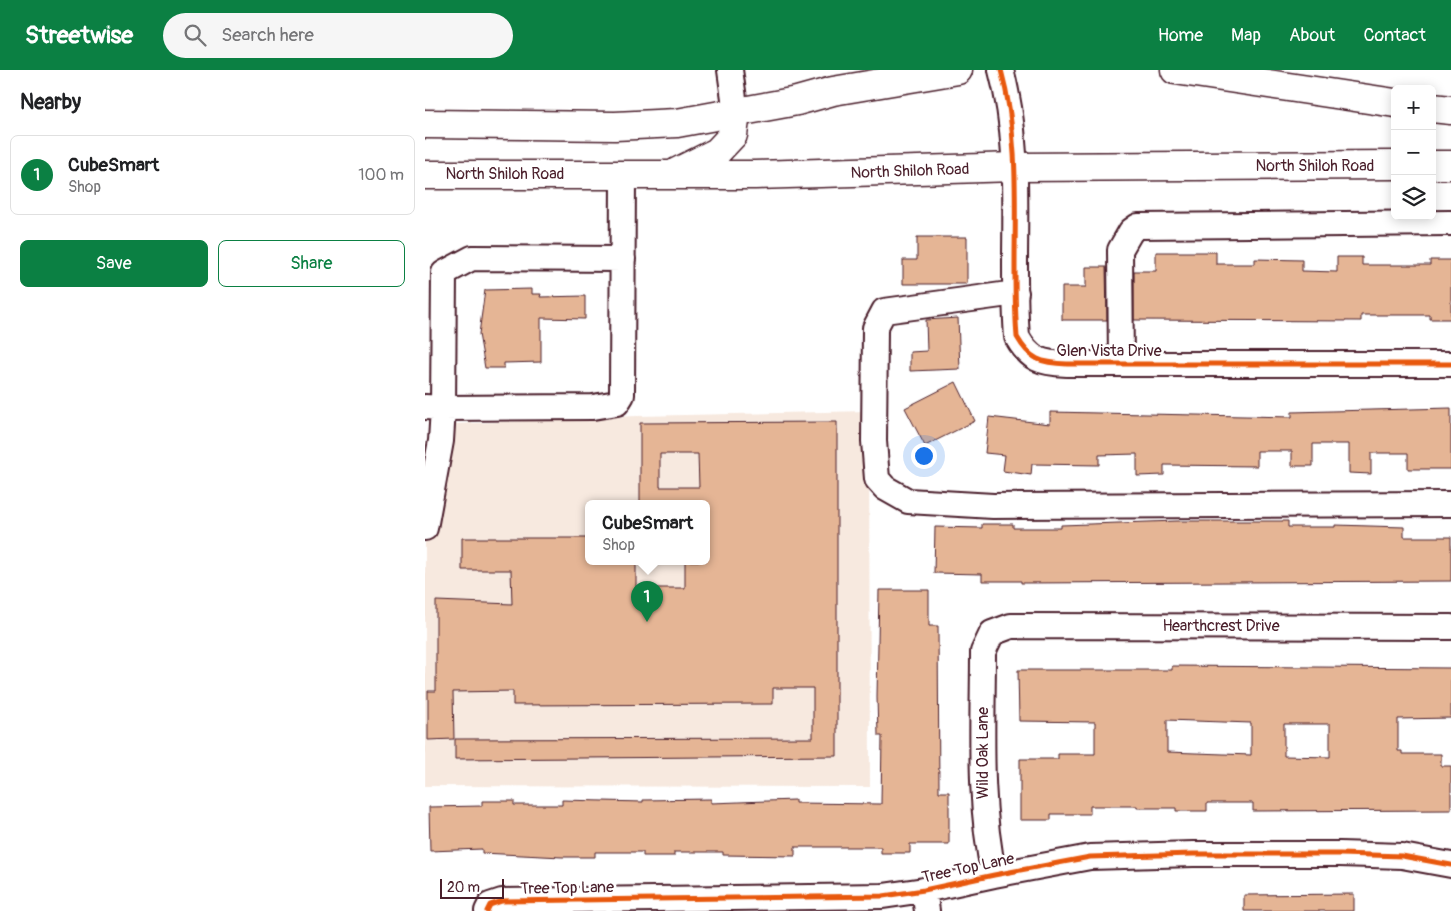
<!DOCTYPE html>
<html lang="en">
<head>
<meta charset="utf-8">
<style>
  :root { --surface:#fff; --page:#f6f6f6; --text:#202124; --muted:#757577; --line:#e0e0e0; --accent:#0b8043 }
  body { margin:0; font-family:Pangolin,sans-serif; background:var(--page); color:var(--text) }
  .controls { position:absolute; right:15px; top:15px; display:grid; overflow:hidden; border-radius:8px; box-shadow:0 2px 12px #0003 }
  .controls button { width:45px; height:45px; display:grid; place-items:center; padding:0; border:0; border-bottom:1px solid var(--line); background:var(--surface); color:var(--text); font:25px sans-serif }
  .scale { position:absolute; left:15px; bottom:12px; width:64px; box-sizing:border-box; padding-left:5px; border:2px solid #4a1f2b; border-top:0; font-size:14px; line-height:18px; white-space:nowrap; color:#4a1f2b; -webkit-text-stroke:4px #fff; paint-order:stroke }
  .you { position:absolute; left:498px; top:385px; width:18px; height:18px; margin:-12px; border:4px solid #fff; border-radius:50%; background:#1a73e8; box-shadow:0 0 0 8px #1a73e833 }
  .badge { display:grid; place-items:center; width:32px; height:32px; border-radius:50%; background:var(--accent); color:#fff; font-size:16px; font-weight:700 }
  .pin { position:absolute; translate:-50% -41px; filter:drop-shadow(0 1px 2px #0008) }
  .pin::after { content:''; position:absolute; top:26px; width:18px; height:15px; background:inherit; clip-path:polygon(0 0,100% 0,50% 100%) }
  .popup { position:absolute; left:160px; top:430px; width:125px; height:65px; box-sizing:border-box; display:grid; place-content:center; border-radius:8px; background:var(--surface); filter:drop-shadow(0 1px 4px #0005); font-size:16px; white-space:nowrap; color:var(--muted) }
  .popup b { font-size:19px; color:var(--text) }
  .popup::after { content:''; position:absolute; left:50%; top:100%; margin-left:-10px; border:10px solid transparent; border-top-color:var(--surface) }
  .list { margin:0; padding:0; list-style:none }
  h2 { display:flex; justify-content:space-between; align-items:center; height:65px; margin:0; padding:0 20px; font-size:21px }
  h2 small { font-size:16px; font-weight:400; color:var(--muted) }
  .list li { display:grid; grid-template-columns:32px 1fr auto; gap:15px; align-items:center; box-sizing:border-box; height:80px; margin:0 10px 10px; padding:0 10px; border:1px solid var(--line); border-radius:8px }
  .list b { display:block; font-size:19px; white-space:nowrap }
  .list p { margin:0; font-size:16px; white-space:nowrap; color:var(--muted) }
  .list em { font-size:16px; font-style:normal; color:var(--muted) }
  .actions { display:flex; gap:10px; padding:15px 20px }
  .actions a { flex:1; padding:11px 0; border:1px solid var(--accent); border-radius:8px; text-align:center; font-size:18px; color:var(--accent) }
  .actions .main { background:var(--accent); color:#fff }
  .icon { flex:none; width:28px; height:28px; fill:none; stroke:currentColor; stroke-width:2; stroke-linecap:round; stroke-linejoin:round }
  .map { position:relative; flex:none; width:1026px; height:841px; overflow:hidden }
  header { display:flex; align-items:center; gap:30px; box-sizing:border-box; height:70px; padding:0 25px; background:var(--accent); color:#fff }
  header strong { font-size:24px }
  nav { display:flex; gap:28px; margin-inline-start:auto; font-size:18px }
  .search { width:350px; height:45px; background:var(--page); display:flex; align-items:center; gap:12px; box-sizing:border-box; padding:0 18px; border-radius:28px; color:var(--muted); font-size:19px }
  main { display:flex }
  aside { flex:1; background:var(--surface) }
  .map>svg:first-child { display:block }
  .built { fill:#f7e9df; fill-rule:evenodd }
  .building { fill:#e5b595; stroke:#4a1f2b; fill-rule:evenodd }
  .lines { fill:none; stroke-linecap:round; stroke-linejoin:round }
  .minor-casing { stroke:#4a1f2b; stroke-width:28 }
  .major-casing { stroke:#4a1f2b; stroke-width:31 }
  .minor { stroke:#fff; stroke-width:24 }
  .major { stroke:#fff; stroke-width:28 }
  .cycleway-casing { stroke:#fff; stroke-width:8 }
  .cycleway { stroke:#e8590c; stroke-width:5 }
  .labels { text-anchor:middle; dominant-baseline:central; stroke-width:5; stroke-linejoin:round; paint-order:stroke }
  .street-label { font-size:16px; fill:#4a1f2b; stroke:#fff }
</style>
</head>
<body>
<header>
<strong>Streetwise</strong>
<div class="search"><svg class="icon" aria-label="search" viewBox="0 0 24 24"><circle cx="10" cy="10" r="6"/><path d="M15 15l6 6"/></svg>Search here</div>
<nav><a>Home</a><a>Map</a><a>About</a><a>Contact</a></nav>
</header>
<main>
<aside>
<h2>Nearby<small></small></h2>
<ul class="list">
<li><span class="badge">1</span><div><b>CubeSmart</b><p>Shop</p></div><em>100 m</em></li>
</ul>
<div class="actions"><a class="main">Save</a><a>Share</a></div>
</aside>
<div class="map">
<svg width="1026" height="841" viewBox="0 0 1026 841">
  <rect width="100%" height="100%" fill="#fff"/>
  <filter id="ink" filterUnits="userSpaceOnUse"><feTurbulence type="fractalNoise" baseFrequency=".02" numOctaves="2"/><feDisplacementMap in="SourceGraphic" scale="10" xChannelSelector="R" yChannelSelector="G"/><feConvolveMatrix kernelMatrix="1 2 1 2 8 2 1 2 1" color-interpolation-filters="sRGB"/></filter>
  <g filter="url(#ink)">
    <path class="built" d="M 444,341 L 445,717 L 0,716 L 0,387 L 6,355 L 212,346 ZM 163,433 L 281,433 L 281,491 L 163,491 Z"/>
    <path class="building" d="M 492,167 L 542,167 L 542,214 L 478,214 L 478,190 L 492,190 Z
      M 731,182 L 791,182 L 791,194 L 830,194 L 830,189 L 877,190 L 877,201 L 912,202 L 912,187 L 937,187 L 937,195 L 1005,195 L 1005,190 L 1026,190 L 1026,249 L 1005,249 L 1005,245 L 936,245 L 936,251 L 709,250 L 709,201 L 731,201 Z
      M 661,197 L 681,197 L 682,250 L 637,250 L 637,217 L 661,217 Z
      M 107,219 L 107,224 L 116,224 L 115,227 L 160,226 L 160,249 L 116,248 L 116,292 L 79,293 L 79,298 L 60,298 L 54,264 L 60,220 Z
      M 533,248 L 535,299 L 485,301 L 485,282 L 502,281 L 501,250 Z
      M 531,312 L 550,351 L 500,376 L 480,338 Z
      M 1026,338 L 1026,399 L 983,399 L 983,383 L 946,383 L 946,404 L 924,403 L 924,374 L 888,374 L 888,396 L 867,396 L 867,381 L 832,381 L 832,396 L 739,395 L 739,405 L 712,406 L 712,384 L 674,385 L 674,395 L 607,394 L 606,405 L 578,401 L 580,385 L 560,383 L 564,347 L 625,354 L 625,342 L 867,347 L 867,342 Z
      M 412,352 L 412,686 L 30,689 L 30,669 L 388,668 L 388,618 L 348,618 L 348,634 L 88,635 L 88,621 L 28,622 L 29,669 L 3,670 L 3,621 L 11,621 L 11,531 L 87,534 L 86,500 L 37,500 L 37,468 L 163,468 L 163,491 L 211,491 L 211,518 L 260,518 L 260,491 L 281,491 L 281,433 L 215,433 L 215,353 ZM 235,384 L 273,384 L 274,417 L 235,417 Z
      M 752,451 L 863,451 L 863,457 L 910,457 L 910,455 L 979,457 L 979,467 L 1026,467 L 1026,511 L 596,513 L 596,511 L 557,511 L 557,504 L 509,503 L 510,457 L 557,458 L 557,454 L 588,454 L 588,458 L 636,458 L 636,455 Z
      M 454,520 L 504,520 L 504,556 L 513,556 L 514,722 L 524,722 L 524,774 L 485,774 L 485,783 L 456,783 L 456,777 L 370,777 L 370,786 L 298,785 L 298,782 L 249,782 L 249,786 L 218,786 L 218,782 L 170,782 L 170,787 L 137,787 L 57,783 L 57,779 L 5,781 L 4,737 L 57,736 L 57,731 L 89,731 L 89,735 L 137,735 L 137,730 L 218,732 L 218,730 L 286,729 L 286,733 L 370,730 L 370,733 L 456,734 L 457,666 L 453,666 L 452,627 Z
      M 747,596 L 1026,598 L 1026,648 L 973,649 L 973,681 L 977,681 L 977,684 L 1016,684 L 1016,696 L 1026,696 L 1026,740 L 828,741 L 828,733 L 782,733 L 782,741 L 751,741 L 751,738 L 712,738 L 712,736 L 665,736 L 665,744 L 626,744 L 626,750 L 595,750 L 595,689 L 633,689 L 633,684 L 670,684 L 670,652 L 594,651 L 593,600 L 747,600 ZM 742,650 L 826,653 L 826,685 L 742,682 ZM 859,654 L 905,654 L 905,687 L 859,686 Z
      M 929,824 L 929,841 L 819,841 L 819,825 Z"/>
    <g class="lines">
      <defs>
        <path id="minor" d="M 305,0 L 311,43
          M 576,0 C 600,87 585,178 592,267 C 605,290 616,293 642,294 L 1026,294
          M 198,189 L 47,188 L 19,203 L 18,338 L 168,337 L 192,333 L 197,325 C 198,251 197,178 198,104
          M 591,223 L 459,241 L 450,258 L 449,371 L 452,409 L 460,418 L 483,431 L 568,436 L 1026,434
          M 696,294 L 695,180 L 706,161 L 713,156 L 1026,153
          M 0,337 L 18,338 L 16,371 L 0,458
          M 569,805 C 553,731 558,656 558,582 L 567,563 L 586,556 L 1026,557
          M 499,820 L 502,841
          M 62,841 L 65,835 L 77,831 L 458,826 L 499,820 L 569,805 L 665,787 L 768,784 L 915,784 L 977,786 L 1026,795"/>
        <path id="major" d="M 750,0 L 970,33
          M 1007,38 L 1026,40
          M 0,54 L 190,56 L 252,53 L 372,31 L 408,21 L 533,0
          M 1007,95 L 1026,95
          M 252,102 L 292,82 L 308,65 L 311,43
          M 0,105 L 330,105 L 590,97 L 970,95"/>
      </defs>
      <use href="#minor" class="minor-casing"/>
      <use href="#major" class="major-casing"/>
      <use href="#minor" class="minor"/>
      <use href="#major" class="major"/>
      <defs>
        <path id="cycleway" d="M 576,0 C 600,87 585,178 592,267 C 605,290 616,293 642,294 L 1026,294
          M 62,841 L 65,835 L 77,831 L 458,826 L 499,820 L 569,805 L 665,787 L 768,784 L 915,784 L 977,786 L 1026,795"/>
      </defs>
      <use href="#cycleway" class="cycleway-casing"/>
      <use href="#cycleway" class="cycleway"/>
    </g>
  </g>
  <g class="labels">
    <g class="street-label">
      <text x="890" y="96">North Shiloh Road</text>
      <text transform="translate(485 101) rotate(-2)">North Shiloh Road</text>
      <text x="80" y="104">North Shiloh Road</text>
      <text x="684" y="281">Glen Vista Drive</text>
      <text x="796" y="556">Hearthcrest Drive</text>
      <text transform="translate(558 683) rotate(-90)">Wild Oak Lane</text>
      <text transform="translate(543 798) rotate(-12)">Tree Top Lane</text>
      <text transform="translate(142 818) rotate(-1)">Tree Top Lane</text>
    </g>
  </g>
</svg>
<div class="controls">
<button>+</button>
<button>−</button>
<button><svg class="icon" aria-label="layers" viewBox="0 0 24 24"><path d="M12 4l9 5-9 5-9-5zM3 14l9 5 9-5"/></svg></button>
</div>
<div class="scale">20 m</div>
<div class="you"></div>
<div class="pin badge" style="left:222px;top:552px">1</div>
<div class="popup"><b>CubeSmart</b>Shop</div>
</div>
</main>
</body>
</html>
